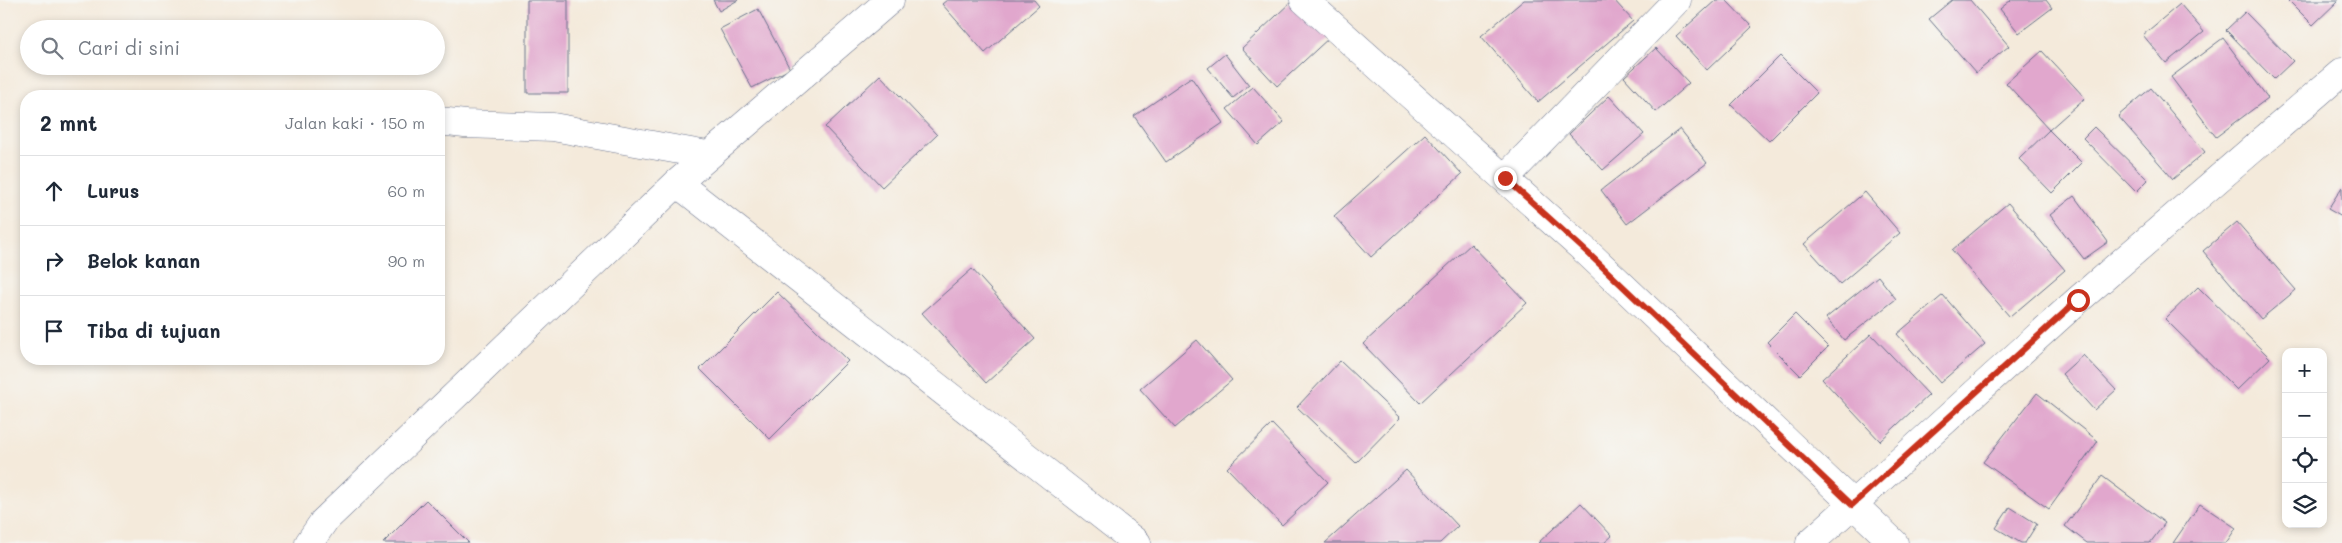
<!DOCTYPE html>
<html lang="id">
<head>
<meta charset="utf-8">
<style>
  :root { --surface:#fff; --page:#f2f2f3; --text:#1f2937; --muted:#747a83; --line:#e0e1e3 }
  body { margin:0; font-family:Mali,sans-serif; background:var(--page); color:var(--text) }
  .controls { position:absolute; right:15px; bottom:15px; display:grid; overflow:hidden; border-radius:10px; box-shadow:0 2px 8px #0003 }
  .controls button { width:45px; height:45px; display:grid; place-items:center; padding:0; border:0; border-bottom:1px solid var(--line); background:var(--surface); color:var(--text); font:25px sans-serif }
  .stop { position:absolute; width:15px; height:15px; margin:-11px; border:4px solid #c8321e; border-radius:50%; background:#fff }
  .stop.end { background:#c8321e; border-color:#fff; box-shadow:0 1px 5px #0008 }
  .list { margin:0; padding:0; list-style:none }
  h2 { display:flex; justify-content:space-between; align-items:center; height:65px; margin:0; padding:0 20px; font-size:21px }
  h2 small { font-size:16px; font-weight:400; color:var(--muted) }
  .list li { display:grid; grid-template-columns:32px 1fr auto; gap:15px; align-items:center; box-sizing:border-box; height:70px; padding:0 20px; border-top:1px solid var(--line) }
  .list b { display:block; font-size:19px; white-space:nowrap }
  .list em { font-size:16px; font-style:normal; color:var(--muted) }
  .icon { flex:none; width:28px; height:28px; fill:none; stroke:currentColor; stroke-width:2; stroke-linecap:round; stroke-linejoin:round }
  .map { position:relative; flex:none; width:2342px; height:543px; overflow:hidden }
  .search { position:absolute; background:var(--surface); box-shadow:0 2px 8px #0003; left:20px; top:20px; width:425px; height:55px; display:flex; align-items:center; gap:12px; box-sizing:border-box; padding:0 18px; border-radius:28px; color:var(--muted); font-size:19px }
  .panel { position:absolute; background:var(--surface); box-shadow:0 2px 8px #0003; left:20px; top:90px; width:425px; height:275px; border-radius:20px }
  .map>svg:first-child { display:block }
  .building { fill:#e1a7cd }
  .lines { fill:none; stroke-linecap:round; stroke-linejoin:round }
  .minor-casing { stroke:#67708a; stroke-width:29 }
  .minor { stroke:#fff; stroke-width:28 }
  .route { stroke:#c8321e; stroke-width:6 }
</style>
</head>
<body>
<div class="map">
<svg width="2342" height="543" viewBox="0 0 2342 543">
  <rect width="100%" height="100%" fill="#f6f6f2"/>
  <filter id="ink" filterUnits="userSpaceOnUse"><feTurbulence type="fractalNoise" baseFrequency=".02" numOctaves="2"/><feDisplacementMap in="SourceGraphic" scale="10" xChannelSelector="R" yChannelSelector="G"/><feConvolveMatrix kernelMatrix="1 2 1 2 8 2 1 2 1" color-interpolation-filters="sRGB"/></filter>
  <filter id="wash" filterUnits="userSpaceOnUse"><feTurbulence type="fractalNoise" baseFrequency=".0096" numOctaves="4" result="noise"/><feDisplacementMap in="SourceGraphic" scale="20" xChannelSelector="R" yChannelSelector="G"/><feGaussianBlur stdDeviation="1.12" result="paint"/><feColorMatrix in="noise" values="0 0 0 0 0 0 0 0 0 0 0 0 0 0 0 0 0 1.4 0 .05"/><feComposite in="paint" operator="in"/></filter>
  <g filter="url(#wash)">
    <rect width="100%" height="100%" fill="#f4eadb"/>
    <g id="blocks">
      <path class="building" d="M 527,0 L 568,0 L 568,93 L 527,93 Z
        M 713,0 L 738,0 L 719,11 Z
        M 947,0 L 1034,0 L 1039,6 L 985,53 L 942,4 Z
        M 1293,0 L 1330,37 L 1277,86 L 1242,48 Z
        M 1524,0 L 1614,0 L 1633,21 L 1538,102 L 1481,36 Z
        M 1716,0 L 1726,0 L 1752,27 L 1707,70 L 1676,36 Z
        M 1952,0 L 1970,0 L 2009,46 L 1976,73 L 1929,19 Z
        M 2011,0 L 2046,0 L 2052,8 L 2019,33 L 2000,9 Z
        M 2288,0 L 2339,0 L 2313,25 Z
        M 2180,4 L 2204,32 L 2166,63 L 2143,35 Z
        M 758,9 L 790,69 L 752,88 L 720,29 Z
        M 2245,12 L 2293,61 L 2274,79 L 2226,30 Z
        M 2223,38 L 2268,98 L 2216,137 L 2171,77 Z
        M 1656,48 L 1689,83 L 1656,112 L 1624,77 Z
        M 2042,51 L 2085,98 L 2049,130 L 2006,83 Z
        M 1225,54 L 1249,85 L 1233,98 L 1208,68 Z
        M 1780,56 L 1817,93 L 1769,141 L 1731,105 Z
        M 880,75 L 937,135 L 882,187 L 825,127 Z
        M 1191,77 L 1223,123 L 1166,162 L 1134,116 Z
        M 1253,87 L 1284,122 L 1258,145 L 1227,109 Z
        M 2151,88 L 2205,152 L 2173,179 L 2118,116 Z
        M 1609,96 L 1644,134 L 1603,170 L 1569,134 Z
        M 2094,127 L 2148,180 L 2136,192 L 2083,138 Z
        M 1680,129 L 1707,163 L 1627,224 L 1601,190 Z
        M 2049,130 L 2082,163 L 2052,193 L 2019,159 Z
        M 1425,134 L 1462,174 L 1371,257 L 1334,216 Z
        M 2342,187 L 2342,217 L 2328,209 Z
        M 1865,192 L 1900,233 L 1840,284 L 1804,244 Z
        M 2074,196 L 2108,242 L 2084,259 L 2050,215 Z
        M 2008,203 L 2065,270 L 2010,317 L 1952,250 Z
        M 2237,222 L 2296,290 L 2261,319 L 2203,251 Z
        M 1471,244 L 1527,303 L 1420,403 L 1363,344 Z
        M 972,269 L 1035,339 L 986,383 L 922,313 Z
        M 1878,276 L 1896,299 L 1844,340 L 1826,318 Z
        M 2198,287 L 2270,358 L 2237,390 L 2165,319 Z
        M 777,292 L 848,361 L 770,439 L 700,369 Z
        M 1943,295 L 1985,344 L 1940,383 L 1897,334 Z
        M 1795,314 L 1828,347 L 1800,375 L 1767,342 Z
        M 1871,334 L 1929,395 L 1880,441 L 1822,379 Z
        M 1197,340 L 1232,380 L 1175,428 L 1140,389 Z
        M 2083,355 L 2116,390 L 2094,410 L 2062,374 Z
        M 1340,361 L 1400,418 L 1356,463 L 1297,407 Z
        M 2037,393 L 2098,441 L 2049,509 L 1983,462 Z
        M 1272,424 L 1328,482 L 1282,525 L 1227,468 Z
        M 1406,470 L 1458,526 L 1440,543 L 1325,543 Z
        M 2102,476 L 2165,523 L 2150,543 L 2087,543 L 2065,526 Z
        M 426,500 L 469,543 L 383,543 Z
        M 1581,503 L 1612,536 L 1604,543 L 1538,543 Z
        M 2200,504 L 2236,528 L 2226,543 L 2173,543 Z
        M 2010,507 L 2037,524 L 2025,543 L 2021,543 L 1996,528 Z"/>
    </g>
  </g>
  <g filter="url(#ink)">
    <use href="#blocks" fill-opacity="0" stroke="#67708a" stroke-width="1"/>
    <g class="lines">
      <defs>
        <path id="minor" d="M 1304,0 L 1589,254 L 1894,543
          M 439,121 L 465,124 L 553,127 L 707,155
          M 1505,178 L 1677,0
          M 677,183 L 1137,543
          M 309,543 L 324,521 L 677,183 L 890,0
          M 1810,543 L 2078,300 L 2342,72"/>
      </defs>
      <use href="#minor" class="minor-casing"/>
      <use href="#minor" class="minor"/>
    </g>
  </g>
  <g class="lines" filter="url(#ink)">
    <path class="route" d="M 1505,178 L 1589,254 L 1852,505 L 2078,300"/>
  </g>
</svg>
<div class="controls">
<button>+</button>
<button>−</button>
<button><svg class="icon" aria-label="locate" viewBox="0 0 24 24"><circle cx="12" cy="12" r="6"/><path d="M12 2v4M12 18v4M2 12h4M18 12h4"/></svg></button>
<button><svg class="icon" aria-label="layers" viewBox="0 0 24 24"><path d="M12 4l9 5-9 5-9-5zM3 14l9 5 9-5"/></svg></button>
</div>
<div class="stop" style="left:2078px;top:300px"></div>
<div class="stop end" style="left:1505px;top:178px"></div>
<div class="search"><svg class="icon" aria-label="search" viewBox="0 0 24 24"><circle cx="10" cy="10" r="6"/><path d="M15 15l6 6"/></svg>Cari di sini</div>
<section class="panel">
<h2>2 mnt<small>Jalan kaki · 150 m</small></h2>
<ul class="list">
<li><svg class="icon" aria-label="ahead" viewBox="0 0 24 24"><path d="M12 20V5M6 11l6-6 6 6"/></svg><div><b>Lurus</b></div><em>60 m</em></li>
<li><svg class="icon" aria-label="right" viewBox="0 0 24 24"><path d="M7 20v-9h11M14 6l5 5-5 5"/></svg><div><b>Belok kanan</b></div><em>90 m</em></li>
<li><svg class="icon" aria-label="arrive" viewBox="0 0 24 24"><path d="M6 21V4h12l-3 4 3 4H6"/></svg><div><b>Tiba di tujuan</b></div></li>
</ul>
</section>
</div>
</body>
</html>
